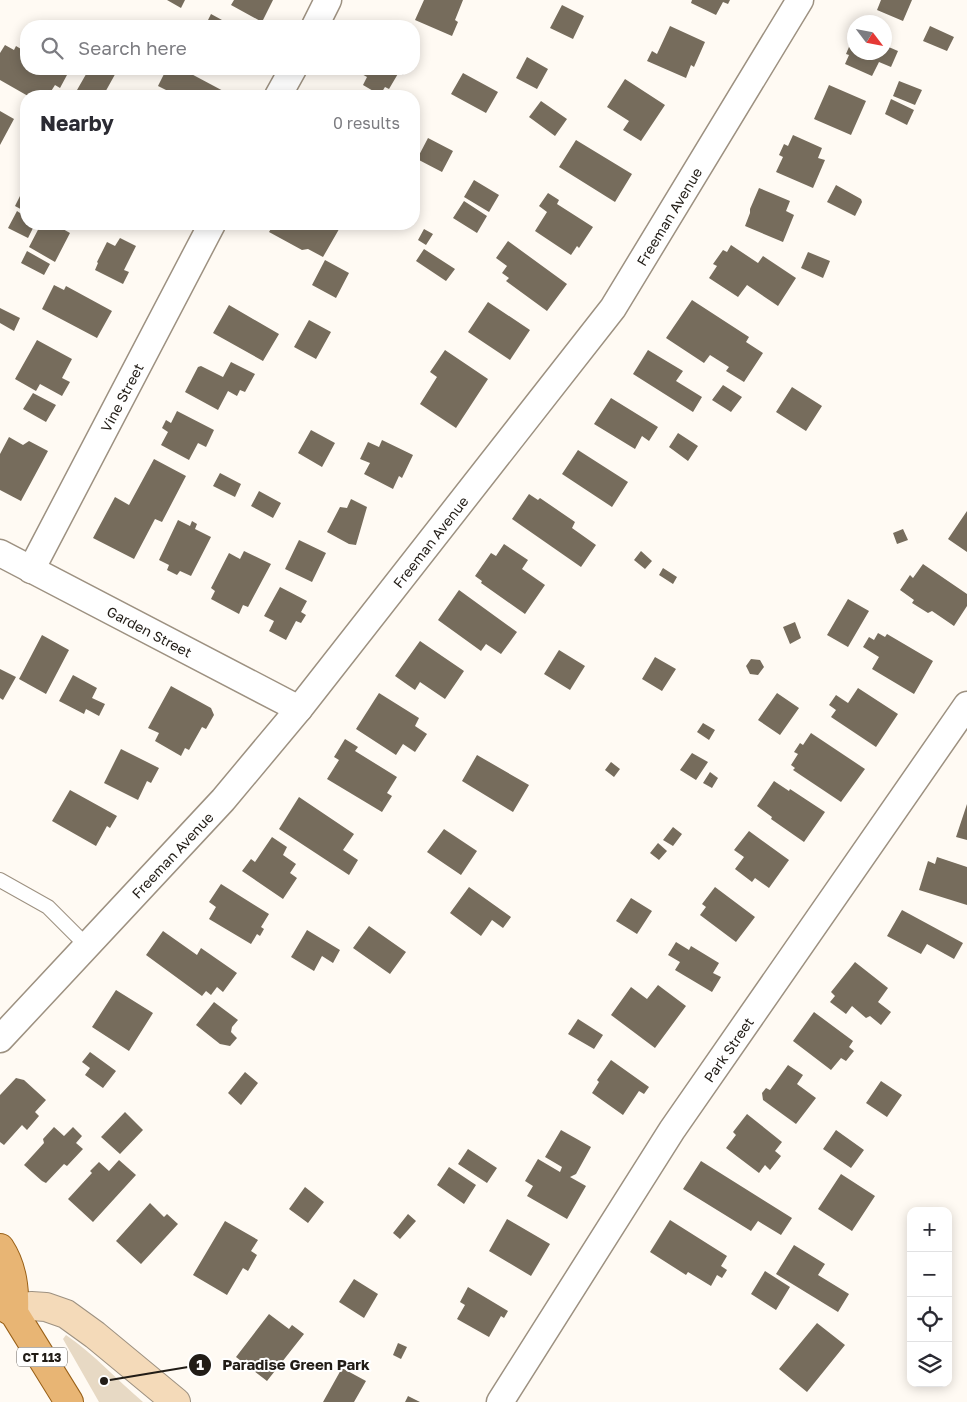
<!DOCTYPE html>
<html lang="en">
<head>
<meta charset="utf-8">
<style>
  :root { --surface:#fff; --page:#f2f2f3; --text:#2b2b33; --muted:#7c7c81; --line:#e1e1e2 }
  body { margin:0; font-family:"Golos Text",sans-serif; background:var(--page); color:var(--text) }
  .controls { position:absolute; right:15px; bottom:15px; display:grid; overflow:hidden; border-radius:10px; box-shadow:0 2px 12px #0003 }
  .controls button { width:45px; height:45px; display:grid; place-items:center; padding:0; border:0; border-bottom:1px solid var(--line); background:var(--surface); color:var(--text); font:25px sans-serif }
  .compass { position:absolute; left:847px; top:15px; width:45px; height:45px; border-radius:50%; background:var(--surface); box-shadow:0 2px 12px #0003; rotate:122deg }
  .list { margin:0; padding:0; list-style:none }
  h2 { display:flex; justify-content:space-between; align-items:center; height:65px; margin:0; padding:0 20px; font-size:21px }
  h2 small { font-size:16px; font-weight:400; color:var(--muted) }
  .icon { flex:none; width:28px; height:28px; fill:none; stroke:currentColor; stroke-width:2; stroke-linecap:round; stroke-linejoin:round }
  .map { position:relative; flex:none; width:967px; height:1402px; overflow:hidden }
  .search { position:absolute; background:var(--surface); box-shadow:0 2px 12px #0003; left:20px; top:20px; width:400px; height:55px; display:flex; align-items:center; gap:12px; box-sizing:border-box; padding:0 18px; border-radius:20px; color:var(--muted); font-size:19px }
  .panel { position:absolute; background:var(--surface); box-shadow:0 2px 12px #0003; left:20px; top:90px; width:400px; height:140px; border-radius:20px }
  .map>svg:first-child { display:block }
  .green { fill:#e7d9c4 }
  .building { fill:#766c5c }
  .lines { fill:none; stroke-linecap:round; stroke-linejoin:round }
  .lane-casing { stroke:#9d9181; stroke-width:16 }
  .street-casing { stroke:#9d9181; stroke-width:29 }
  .secondary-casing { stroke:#9d9181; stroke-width:30 }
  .primary-casing { stroke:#996017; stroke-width:30 }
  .lane { stroke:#fff; stroke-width:14 }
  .street { stroke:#fff; stroke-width:26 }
  .secondary { stroke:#f4dab9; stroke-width:28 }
  .primary { stroke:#e8b574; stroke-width:28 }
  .labels { text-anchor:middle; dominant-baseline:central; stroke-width:4; stroke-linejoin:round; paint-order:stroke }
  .shield { fill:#fff; stroke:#64605c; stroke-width:1 }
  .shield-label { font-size:12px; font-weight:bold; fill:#211c16 }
  .street-label { font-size:14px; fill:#211c16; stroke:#fff }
  .leader { fill:none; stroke:#211c16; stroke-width:2 }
  .callout-dot { fill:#211c16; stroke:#fff; stroke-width:2 }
  .mark-label { font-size:15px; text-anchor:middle; font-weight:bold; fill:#fff }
  .callout-label { font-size:15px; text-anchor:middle; font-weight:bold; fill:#211c16; stroke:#fff; stroke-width:4; stroke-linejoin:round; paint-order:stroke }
</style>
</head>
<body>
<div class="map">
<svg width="967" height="1402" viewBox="0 0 967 1402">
  <rect width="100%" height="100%" fill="#fffaf3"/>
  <path class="green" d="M 66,1335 C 94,1354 117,1380 143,1402 L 99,1402 L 63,1339 Z"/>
  <path class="building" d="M 167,0 L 185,0 L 181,8 Z
    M 234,0 L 273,0 L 262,22 L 231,5 Z
    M 424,0 L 463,0 L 455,20 L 458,22 L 452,36 L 415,20 Z
    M 692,0 L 730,0 L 728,4 L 723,2 L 716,15 L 691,3 Z
    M 881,0 L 912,0 L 903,21 L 877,10 Z
    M 562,5 L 584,16 L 573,39 L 550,28 Z
    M 211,14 L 233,26 L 205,26 Z
    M 670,26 L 705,42 L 694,67 L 691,65 L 686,78 L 647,61 L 652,51 L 657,54 Z
    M 930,26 L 954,37 L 947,51 L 923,41 Z
    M 854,35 L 854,52 L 884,52 L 884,45 L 898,51 L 891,67 L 879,62 L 872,76 L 845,64 L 849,55 L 846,54 Z
    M 5,45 L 14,50 L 16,46 L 26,52 L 26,69 L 56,69 L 67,75 L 60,88 L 55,85 L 48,96 L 28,96 L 0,80 L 0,53 Z
    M 527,57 L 548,69 L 537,89 L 516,78 Z
    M 89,69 L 118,69 L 103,96 L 88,96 L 77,90 Z
    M 171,69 L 182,69 L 227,93 L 225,96 L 162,96 L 166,90 L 158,86 L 166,70 Z
    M 362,69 L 407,69 L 403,75 L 399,72 L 389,89 L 385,87 L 380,95 L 363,85 L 367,77 L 360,73 Z
    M 463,73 L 498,92 L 486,113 L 451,94 Z
    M 625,79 L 665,105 L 641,141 L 623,130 L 629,121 L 607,107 Z
    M 899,81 L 922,90 L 915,105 L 893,96 Z
    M 829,85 L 866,101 L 851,135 L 814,119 Z
    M 891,99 L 914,110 L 907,125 L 885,114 Z
    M 541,101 L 567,119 L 555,136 L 529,117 Z
    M 0,111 L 14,119 L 0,145 Z
    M 793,135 L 822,148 L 818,158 L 825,160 L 813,188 L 776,172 L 783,157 L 779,155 L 784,144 L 788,146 Z
    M 428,138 L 453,151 L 442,172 L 417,159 Z
    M 576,140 L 632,174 L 615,202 L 559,167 Z
    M 474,180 L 499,195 L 489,212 L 464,197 Z
    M 26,184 L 26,212 L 15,206 Z
    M 836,185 L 861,199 L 862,202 L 855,216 L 827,202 Z
    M 759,188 L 790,201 L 786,211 L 794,215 L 783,242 L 745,226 L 750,213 L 750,209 Z
    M 548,193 L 559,200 L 557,204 L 593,227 L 579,248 L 577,246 L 571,255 L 535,231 L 547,212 L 539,206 Z
    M 464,201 L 487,216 L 477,233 L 453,218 Z
    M 17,211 L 26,217 L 26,224 L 35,224 L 28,238 L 8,228 Z
    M 41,224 L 54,224 L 70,233 L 55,262 L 29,247 Z
    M 274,224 L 342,224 L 323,257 L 308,249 L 302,250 L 269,232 Z
    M 424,229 L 433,234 L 426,245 L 418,240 Z
    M 120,238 L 136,246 L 124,270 L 129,272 L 123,284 L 95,270 L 98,263 L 97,262 L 107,242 L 115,246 Z
    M 508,241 L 567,284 L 547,311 L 506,281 L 509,278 L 502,273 L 507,266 L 496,258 Z
    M 731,245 L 758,263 L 763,256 L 796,278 L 778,306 L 747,285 L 738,297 L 709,278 L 717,266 L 713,264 L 723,250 L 727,252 Z
    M 424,249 L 455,269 L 446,281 L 416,261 Z
    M 27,251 L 50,264 L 44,275 L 21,263 Z
    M 808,252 L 830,261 L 823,278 L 801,268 Z
    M 325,260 L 349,273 L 336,298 L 312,285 Z
    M 54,285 L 64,290 L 66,286 L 112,311 L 97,338 L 42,309 Z
    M 692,300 L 749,337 L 746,342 L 763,353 L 744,382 L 726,371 L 729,367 L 710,355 L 704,363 L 666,338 Z
    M 488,302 L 530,330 L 510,360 L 468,332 Z
    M 229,305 L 279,334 L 263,361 L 213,333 Z
    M 0,308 L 20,318 L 14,331 L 0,323 Z
    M 309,320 L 331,332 L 316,359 L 294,347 Z
    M 37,340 L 72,359 L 62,378 L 70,382 L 62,396 L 40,384 L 36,391 L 15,379 Z
    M 445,350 L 488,379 L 456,428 L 420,404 L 437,377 L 430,372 Z
    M 648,350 L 683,371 L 676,381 L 702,397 L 693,412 L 633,374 Z
    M 231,362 L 255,374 L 245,392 L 240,390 L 237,396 L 228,391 L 218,410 L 185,392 L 198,367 L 201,366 L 223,377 Z
    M 723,385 L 742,397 L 731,412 L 712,400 Z
    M 792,387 L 822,406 L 806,431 L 776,412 Z
    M 33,393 L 56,405 L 46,422 L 23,409 Z
    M 611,398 L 658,427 L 649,441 L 642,436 L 635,449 L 594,424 Z
    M 177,411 L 214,430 L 206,447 L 198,443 L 189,460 L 161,445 L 168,432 L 162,428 L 166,420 L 171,423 Z
    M 311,430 L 335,443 L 322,467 L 298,453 Z
    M 678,433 L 698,446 L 688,461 L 669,447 Z
    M 9,437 L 23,445 L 29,441 L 48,451 L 21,501 L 0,490 L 0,454 Z
    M 382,440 L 413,455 L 402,478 L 399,476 L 393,489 L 364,474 L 370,463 L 360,459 L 368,442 L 379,447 Z
    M 578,450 L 628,482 L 612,507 L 562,474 Z
    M 154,459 L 186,476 L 162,522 L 155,519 L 134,559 L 93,538 L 115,497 L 129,505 Z
    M 220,473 L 241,484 L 235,497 L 213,486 Z
    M 259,491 L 281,503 L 273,518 L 251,506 Z
    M 529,494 L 538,500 L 540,498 L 575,522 L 572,528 L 596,545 L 581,567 L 512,519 Z
    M 351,499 L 367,507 L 356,545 L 349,544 L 327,532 L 340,507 L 347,508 Z
    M 967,511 L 967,552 L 948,539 Z
    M 178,520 L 190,526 L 192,521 L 197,524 L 195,529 L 211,537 L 191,576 L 180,571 L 177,575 L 167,570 L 169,565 L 159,560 Z
    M 903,529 L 908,540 L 897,544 L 893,533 Z
    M 299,540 L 326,553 L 312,582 L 285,569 Z
    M 504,544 L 528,560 L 522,569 L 545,585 L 525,614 L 481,583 L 482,581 L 475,576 L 491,553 L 496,556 Z
    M 244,551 L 271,564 L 248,607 L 243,605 L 239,614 L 211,599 L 215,591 L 211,588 L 229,553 L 240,559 Z
    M 641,551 L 652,561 L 645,569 L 634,560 Z
    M 923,564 L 967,594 L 967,606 L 954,626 L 932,611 L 928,613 L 912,603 L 914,600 L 900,590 L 910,575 L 913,578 Z
    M 663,568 L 677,577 L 673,584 L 659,575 Z
    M 280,587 L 307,601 L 301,612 L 306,615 L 301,623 L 296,621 L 286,640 L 269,631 L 274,621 L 264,616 Z
    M 459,590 L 517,632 L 501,654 L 486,644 L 481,651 L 438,620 Z
    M 848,599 L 869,611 L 848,647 L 827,635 Z
    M 795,622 L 801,638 L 790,644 L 783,627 Z
    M 878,633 L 885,637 L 887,634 L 933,661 L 914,694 L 872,669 L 879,657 L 863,647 L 869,637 L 874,640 Z
    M 42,635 L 69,650 L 46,694 L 19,679 Z
    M 420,641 L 464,671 L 445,699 L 420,682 L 415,690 L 395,676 Z
    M 559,650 L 585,666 L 570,690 L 544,674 Z
    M 655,657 L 676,669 L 662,691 L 642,679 Z
    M 751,659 L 760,660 L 764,667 L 758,675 L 750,674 L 746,666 Z
    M 0,669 L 16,677 L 3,700 L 0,698 Z
    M 73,675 L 97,688 L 92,698 L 105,704 L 99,716 L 86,709 L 84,714 L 59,701 Z
    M 171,686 L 211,708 L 214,715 L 206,729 L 202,727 L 189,750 L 185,748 L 181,756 L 155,741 L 159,733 L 148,728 Z
    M 858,688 L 898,714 L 876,747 L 831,717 L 836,710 L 829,705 L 836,695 L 848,703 Z
    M 379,693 L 419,718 L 415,726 L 427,734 L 415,752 L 403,744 L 396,755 L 356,729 Z
    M 777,693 L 799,708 L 780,735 L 758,720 Z
    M 703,723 L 715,730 L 709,740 L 697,732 Z
    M 811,733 L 865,769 L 841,802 L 793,770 L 795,768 L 791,765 L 798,754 L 794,752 L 800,743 L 803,745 Z
    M 345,739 L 358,747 L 355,751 L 397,777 L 387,793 L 392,796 L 382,812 L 327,779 L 339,760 L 334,757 Z
    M 121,749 L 159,768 L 151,783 L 147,781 L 138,800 L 104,783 Z
    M 692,753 L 708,762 L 696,780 L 680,770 Z
    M 477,755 L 529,785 L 513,812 L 462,781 Z
    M 611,762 L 620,769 L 614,777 L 605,770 Z
    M 710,772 L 718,778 L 712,788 L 703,783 Z
    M 774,781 L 789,791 L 790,789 L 825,812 L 804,842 L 771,819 L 772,817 L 757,806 Z
    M 70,790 L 117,816 L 110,828 L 107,826 L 96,846 L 52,821 Z
    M 299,797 L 354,834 L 343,850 L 358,860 L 349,875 L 279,829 Z
    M 967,804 L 967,840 L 956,837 Z
    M 673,827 L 682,834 L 673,846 L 663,840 Z
    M 444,829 L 477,851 L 461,875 L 427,852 Z
    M 749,831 L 789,860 L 769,888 L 755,878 L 752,882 L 735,869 L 744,857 L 734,850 Z
    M 272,837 L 287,847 L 283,855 L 296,864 L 290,873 L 297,878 L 283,899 L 242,871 L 251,859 L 255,862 Z
    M 658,843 L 667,851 L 659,860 L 650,853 Z
    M 937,857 L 967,867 L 967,905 L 919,890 L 928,861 L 935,864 Z
    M 221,884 L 269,914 L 261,927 L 264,929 L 260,936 L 257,934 L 251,944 L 209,919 L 216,907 L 209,902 Z
    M 469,887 L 511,917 L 503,928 L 492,920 L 481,936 L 450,913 Z
    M 715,887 L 755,917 L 736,942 L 700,915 L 706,907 L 702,904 Z
    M 631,898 L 652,911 L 637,934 L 616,921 Z
    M 902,910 L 963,943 L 954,959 L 927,944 L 921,954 L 887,936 Z
    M 369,926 L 406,952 L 390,974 L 353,948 Z
    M 307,930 L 340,950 L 333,963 L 322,956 L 314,971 L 291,957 Z
    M 163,931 L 197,955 L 201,948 L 237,973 L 223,992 L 217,987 L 211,995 L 206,991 L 202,996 L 146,955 Z
    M 676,942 L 689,950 L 691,946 L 719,963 L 713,973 L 721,977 L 712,992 L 675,970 L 680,962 L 668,955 Z
    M 855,962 L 888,988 L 878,1002 L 891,1012 L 881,1025 L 870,1016 L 866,1018 L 852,1006 L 846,1014 L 830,1002 L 835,996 L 831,992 Z
    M 658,985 L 686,1006 L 655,1048 L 611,1015 L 631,987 L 647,999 Z
    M 116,990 L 153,1013 L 129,1051 L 92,1027 Z
    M 214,1002 L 238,1020 L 232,1027 L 231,1032 L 237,1038 L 230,1046 L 220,1044 L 196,1025 Z
    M 814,1012 L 853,1041 L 849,1047 L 854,1051 L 846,1061 L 841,1058 L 831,1070 L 793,1041 Z
    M 578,1019 L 603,1035 L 594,1049 L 568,1034 Z
    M 90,1052 L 116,1071 L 103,1088 L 85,1075 L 90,1068 L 82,1062 Z
    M 611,1060 L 649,1087 L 644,1094 L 639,1091 L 623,1115 L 592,1093 L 599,1082 L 597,1080 Z
    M 788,1065 L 803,1075 L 797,1084 L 816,1098 L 796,1124 L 763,1100 L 762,1093 L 766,1088 L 770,1090 Z
    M 245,1072 L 258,1083 L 241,1105 L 228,1093 Z
    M 16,1078 L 24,1080 L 46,1100 L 35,1112 L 39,1116 L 27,1130 L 22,1125 L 4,1145 L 0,1142 L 0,1095 Z
    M 881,1081 L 902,1095 L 887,1117 L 866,1103 Z
    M 125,1112 L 143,1130 L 120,1154 L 101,1137 Z
    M 747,1114 L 782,1142 L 775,1151 L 781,1156 L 770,1170 L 765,1165 L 759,1173 L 726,1148 L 736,1135 L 733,1132 Z
    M 54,1127 L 64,1136 L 73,1127 L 82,1136 L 76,1143 L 83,1149 L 67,1166 L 64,1164 L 46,1183 L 42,1181 L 24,1165 L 44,1143 L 43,1139 Z
    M 561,1130 L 591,1147 L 576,1174 L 570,1177 L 586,1186 L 567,1219 L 527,1196 L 533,1186 L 525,1181 L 538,1159 L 560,1172 L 562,1167 L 545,1157 Z
    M 836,1130 L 864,1150 L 851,1168 L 823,1149 Z
    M 468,1149 L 497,1168 L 487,1183 L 458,1164 Z
    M 119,1160 L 136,1175 L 93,1222 L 68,1199 L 92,1173 L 90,1171 L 99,1162 L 109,1171 Z
    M 701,1161 L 792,1218 L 781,1235 L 758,1221 L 751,1231 L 683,1189 Z
    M 449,1167 L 476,1185 L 464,1204 L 437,1185 Z
    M 841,1174 L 875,1196 L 852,1231 L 818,1209 Z
    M 305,1187 L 324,1202 L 308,1223 L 289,1209 Z
    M 150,1203 L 164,1217 L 167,1214 L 178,1224 L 141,1264 L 116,1241 Z
    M 408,1214 L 416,1221 L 400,1239 L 393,1233 Z
    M 507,1219 L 550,1244 L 531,1276 L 489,1251 Z
    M 670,1220 L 727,1256 L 721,1266 L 727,1270 L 722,1278 L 717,1275 L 711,1286 L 688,1272 L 686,1275 L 650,1252 Z
    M 225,1221 L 258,1240 L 251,1251 L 257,1255 L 248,1271 L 243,1268 L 227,1295 L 193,1275 Z
    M 794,1245 L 825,1264 L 818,1275 L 849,1294 L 838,1312 L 776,1274 Z
    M 765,1271 L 790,1287 L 776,1310 L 751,1294 Z
    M 354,1279 L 378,1294 L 364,1318 L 339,1302 Z
    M 468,1287 L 508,1311 L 504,1318 L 501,1316 L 489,1337 L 457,1319 L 465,1305 L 460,1302 Z
    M 269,1314 L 289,1329 L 292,1325 L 304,1334 L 267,1381 L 236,1357 Z
    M 817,1323 L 845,1345 L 807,1392 L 779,1369 Z
    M 398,1343 L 407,1347 L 401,1359 L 393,1355 Z
    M 342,1368 L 366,1381 L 354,1402 L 323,1402 Z
    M 408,1396 L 420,1402 L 405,1402 Z"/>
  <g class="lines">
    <defs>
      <path id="lane" d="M 0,880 L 48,907 L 87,946"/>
      <g id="street">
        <path d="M 315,26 L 328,0"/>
        <path d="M 278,96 L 293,69"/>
        <path id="s1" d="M 0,553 L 299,709"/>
        <path id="s2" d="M 31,570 L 212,224"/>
        <path id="s3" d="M 0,1039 L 223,800 L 299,709 L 613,308 L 800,0"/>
        <path id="s4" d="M 500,1402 L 672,1130 L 967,705"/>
      </g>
      <path id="secondary" d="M 14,1313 L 31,1306 L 46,1307 L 66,1314 L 95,1335 L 176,1402"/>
      <path id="primary" d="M 0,1248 C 13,1268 15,1290 14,1313
        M 0,1305 L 14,1313 L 69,1402"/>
    </defs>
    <use href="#lane" class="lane-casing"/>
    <use href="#street" class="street-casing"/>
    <use href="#secondary" class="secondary-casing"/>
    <use href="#primary" class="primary-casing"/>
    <use href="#lane" class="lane"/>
    <use href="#street" class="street"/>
    <use href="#secondary" class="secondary"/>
    <use href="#primary" class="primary"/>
  </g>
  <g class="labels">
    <rect class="shield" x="17" y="1347.5" width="50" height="19" rx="4"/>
    <g class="shield-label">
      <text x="42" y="1357">CT 113</text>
    </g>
    <g class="street-label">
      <text stroke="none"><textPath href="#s3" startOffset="1062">Freeman Avenue</textPath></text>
      <text stroke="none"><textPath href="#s2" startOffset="195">Vine Street</textPath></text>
      <text stroke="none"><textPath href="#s3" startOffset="658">Freeman Avenue</textPath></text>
      <text stroke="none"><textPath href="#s1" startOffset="169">Garden Street</textPath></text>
      <text stroke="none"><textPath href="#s3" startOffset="252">Freeman Avenue</textPath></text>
      <text stroke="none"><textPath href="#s4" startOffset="420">Park Street</textPath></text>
    </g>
  </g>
  <path class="leader" d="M104 1381L200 1365"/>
  <g class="callout-dot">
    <circle cx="104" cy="1381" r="5"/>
    <circle cx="200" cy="1365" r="12"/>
  </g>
  <g class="mark-label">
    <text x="200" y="1370">1</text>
  </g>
  <g class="callout-label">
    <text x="296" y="1370">Paradise Green Park</text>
  </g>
</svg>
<div class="controls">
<button>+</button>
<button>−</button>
<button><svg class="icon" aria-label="locate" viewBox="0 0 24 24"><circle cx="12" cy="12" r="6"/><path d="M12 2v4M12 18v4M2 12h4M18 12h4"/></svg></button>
<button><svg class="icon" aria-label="layers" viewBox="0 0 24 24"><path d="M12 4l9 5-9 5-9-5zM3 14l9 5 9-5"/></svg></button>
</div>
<svg class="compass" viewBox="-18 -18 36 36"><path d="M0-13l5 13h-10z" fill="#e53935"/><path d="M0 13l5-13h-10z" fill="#7c7c81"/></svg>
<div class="search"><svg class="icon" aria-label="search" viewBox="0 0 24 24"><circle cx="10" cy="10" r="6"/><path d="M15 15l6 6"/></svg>Search here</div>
<section class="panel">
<h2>Nearby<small>0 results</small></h2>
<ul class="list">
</ul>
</section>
</div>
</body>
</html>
